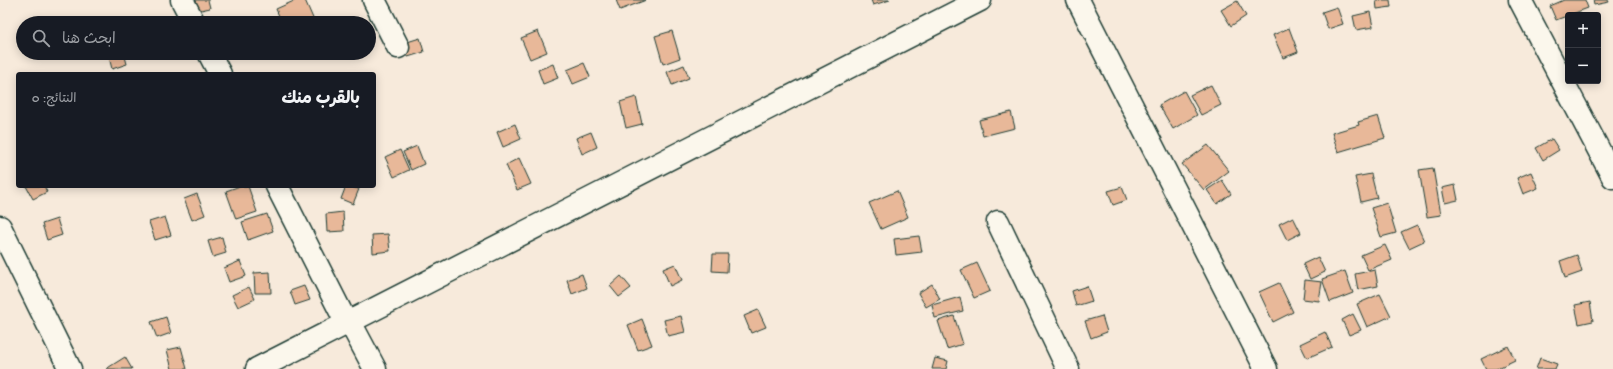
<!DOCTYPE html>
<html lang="ar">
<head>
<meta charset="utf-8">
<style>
  :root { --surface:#171b24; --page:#20242c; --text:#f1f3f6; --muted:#9ea1a6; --line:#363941 }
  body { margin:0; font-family:"Gochi Hand","Playpen Sans Arabic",sans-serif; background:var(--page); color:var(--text); direction:rtl }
  .controls { position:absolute; right:12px; top:12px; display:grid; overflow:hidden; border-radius:4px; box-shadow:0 2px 10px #0003 }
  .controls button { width:36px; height:36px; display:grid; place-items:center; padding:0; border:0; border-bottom:1px solid var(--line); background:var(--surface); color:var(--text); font:20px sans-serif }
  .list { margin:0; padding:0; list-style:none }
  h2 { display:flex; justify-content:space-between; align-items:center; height:52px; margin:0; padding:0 16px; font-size:17px }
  h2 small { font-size:13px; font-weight:400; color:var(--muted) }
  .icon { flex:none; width:22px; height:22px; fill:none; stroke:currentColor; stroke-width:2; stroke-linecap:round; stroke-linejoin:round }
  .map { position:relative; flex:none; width:1613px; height:369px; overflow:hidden; direction:ltr }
  .search { position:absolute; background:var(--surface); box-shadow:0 2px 10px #0003; left:16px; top:16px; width:360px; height:44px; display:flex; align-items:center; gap:10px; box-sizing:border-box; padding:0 14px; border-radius:22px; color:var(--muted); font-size:15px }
  .panel { position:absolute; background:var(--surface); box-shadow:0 2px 10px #0003; left:16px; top:72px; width:360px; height:116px; border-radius:4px; direction:rtl }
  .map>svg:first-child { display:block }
  .building { fill:#e8b899; stroke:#1f3d34 }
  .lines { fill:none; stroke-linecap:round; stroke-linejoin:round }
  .street-casing { stroke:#1f3d34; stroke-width:25 }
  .street { stroke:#fbf7ec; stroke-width:22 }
</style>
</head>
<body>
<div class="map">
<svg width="1613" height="369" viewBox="0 0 1613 369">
  <rect width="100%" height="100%" fill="#f7eadb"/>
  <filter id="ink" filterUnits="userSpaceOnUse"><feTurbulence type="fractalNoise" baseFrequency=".025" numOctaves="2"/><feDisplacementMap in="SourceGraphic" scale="8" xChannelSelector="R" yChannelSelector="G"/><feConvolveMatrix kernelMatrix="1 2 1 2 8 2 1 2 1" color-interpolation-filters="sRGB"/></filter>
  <g filter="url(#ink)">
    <path class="building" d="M 194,0 L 208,0 L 210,8 L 197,11 Z
      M 296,0 L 305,0 L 315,23 L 282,23 L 276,9 Z
      M 616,0 L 646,0 L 620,10 Z
      M 871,0 L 890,0 L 873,5 Z
      M 1376,0 L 1390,0 L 1391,7 L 1377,9 Z
      M 1564,0 L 1585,0 L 1588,8 L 1556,20 L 1550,6 Z
      M 1593,0 L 1608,0 L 1609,2 L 1594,5 Z
      M 1237,1 L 1246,16 L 1231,26 L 1221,10 Z
      M 1337,7 L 1343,24 L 1328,29 L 1322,12 Z
      M 1370,12 L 1373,27 L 1356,30 L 1353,16 Z
      M 1289,28 L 1298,52 L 1283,58 L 1273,35 Z
      M 538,31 L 547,52 L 530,59 L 521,38 Z
      M 672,31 L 680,58 L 663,64 L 655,36 Z
      M 420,38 L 424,52 L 408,57 L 404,43 Z
      M 108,53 L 124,53 L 127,64 L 112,69 Z
      M 584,63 L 590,77 L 573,84 L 567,70 Z
      M 553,64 L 558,78 L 543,84 L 538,70 Z
      M 684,65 L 689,78 L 672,85 L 667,72 Z
      M 1211,85 L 1221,105 L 1201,115 L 1190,95 Z
      M 1184,91 L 1197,115 L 1173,129 L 1159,105 Z
      M 636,97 L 642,124 L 626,128 L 620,102 Z
      M 1011,112 L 1015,128 L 983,136 L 979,120 Z
      M 1378,116 L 1385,138 L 1338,152 L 1332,133 L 1359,125 L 1358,122 Z
      M 515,124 L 521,139 L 503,147 L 497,132 Z
      M 591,132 L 597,147 L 582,154 L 576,138 Z
      M 1552,139 L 1559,150 L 1543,160 L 1536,148 Z
      M 1208,145 L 1229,171 L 1204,190 L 1182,164 Z
      M 417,146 L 424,164 L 411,170 L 403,152 Z
      M 400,150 L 409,170 L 394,177 L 385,157 Z
      M 519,158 L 531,184 L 517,190 L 506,165 Z
      M 1433,168 L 1441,215 L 1427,217 L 1419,170 Z
      M 1531,172 L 1538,188 L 1523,194 L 1517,178 Z
      M 1371,174 L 1377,198 L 1361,202 L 1355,177 Z
      M 1222,180 L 1231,194 L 1217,204 L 1207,190 Z
      M 1455,185 L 1458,200 L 1445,203 L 1442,188 Z
      M 26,186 L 44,186 L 47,192 L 33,199 Z
      M 240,186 L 248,186 L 257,212 L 236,219 L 226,191 Z
      M 346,186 L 359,189 L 353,204 L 341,199 Z
      M 1122,187 L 1127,200 L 1113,205 L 1108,191 Z
      M 897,191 L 908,217 L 881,229 L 869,203 Z
      M 197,194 L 205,215 L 192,220 L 184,199 Z
      M 1387,203 L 1396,233 L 1381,237 L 1371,208 Z
      M 343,212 L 344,231 L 327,232 L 326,214 Z
      M 267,214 L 273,231 L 248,240 L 242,222 Z
      M 165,217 L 171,235 L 155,240 L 149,222 Z
      M 1293,217 L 1301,233 L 1287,240 L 1279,224 Z
      M 57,219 L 62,235 L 47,240 L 42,224 Z
      M 1417,225 L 1424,241 L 1409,248 L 1401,232 Z
      M 388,234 L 390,251 L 373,253 L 372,235 Z
      M 919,236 L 922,252 L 896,255 L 894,239 Z
      M 222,237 L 226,253 L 213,257 L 208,241 Z
      M 1385,245 L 1392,260 L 1368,270 L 1361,255 Z
      M 713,254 L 728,254 L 727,272 L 712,271 Z
      M 1577,255 L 1582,272 L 1565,278 L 1560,261 Z
      M 1318,257 L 1325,272 L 1310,279 L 1303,264 Z
      M 240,261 L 246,276 L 229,282 L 224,268 Z
      M 977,263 L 990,291 L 974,298 L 961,270 Z
      M 675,264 L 682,280 L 670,286 L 663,269 Z
      M 1375,270 L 1378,286 L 1358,290 L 1355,274 Z
      M 1345,271 L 1353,293 L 1330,302 L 1322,279 Z
      M 270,272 L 271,293 L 255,293 L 254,273 Z
      M 582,274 L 587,288 L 572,294 L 567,280 Z
      M 621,276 L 631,288 L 619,297 L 610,286 Z
      M 1305,280 L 1322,282 L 1319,301 L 1303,299 Z
      M 1279,283 L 1293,312 L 1273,322 L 1259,292 Z
      M 932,284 L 940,299 L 926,307 L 918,293 Z
      M 304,286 L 310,300 L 295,305 L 290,291 Z
      M 1087,286 L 1092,301 L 1076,306 L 1072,291 Z
      M 249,287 L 255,299 L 238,307 L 232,295 Z
      M 1380,294 L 1391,316 L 1367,327 L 1357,304 Z
      M 960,297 L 963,311 L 935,318 L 932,305 Z
      M 1590,302 L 1593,321 L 1579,324 L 1575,305 Z
      M 758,310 L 766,327 L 751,333 L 744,316 Z
      M 1353,314 L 1361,330 L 1349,335 L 1342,320 Z
      M 681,316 L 685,332 L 668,336 L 664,320 Z
      M 954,316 L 963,344 L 947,349 L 938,321 Z
      M 1102,316 L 1107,332 L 1091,338 L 1085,321 Z
      M 166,317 L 171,333 L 157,338 L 151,322 Z
      M 642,319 L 652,345 L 638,350 L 628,325 Z
      M 1325,332 L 1332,347 L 1307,358 L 1300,344 Z
      M 1508,346 L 1515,360 L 1496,369 L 1486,369 L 1481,359 Z
      M 181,347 L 187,369 L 172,369 L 167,350 Z
      M 125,357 L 132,369 L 106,369 Z
      M 935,358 L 948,361 L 946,369 L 932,369 Z
      M 1540,358 L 1557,364 L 1555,369 L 1536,369 Z"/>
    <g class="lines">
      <defs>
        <path id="street" d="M 182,0 L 194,23
          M 374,0 L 398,47
          M 1078,0 L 1266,369
          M 1520,0 L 1613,177
          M 209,53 L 220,74
          M 277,186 L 347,324
          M 998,222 L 1068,369
          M 0,227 L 70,369
          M 350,322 L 375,369
          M 257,369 L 980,0"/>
      </defs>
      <use href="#street" class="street-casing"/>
      <use href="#street" class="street"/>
    </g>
  </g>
</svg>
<div class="controls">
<button>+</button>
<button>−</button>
</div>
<div class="search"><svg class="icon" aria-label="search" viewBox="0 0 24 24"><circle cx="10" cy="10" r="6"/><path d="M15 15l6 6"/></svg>ابحث هنا</div>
<section class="panel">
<h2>بالقرب منك<small>النتائج: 0</small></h2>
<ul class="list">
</ul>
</section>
</div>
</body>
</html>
